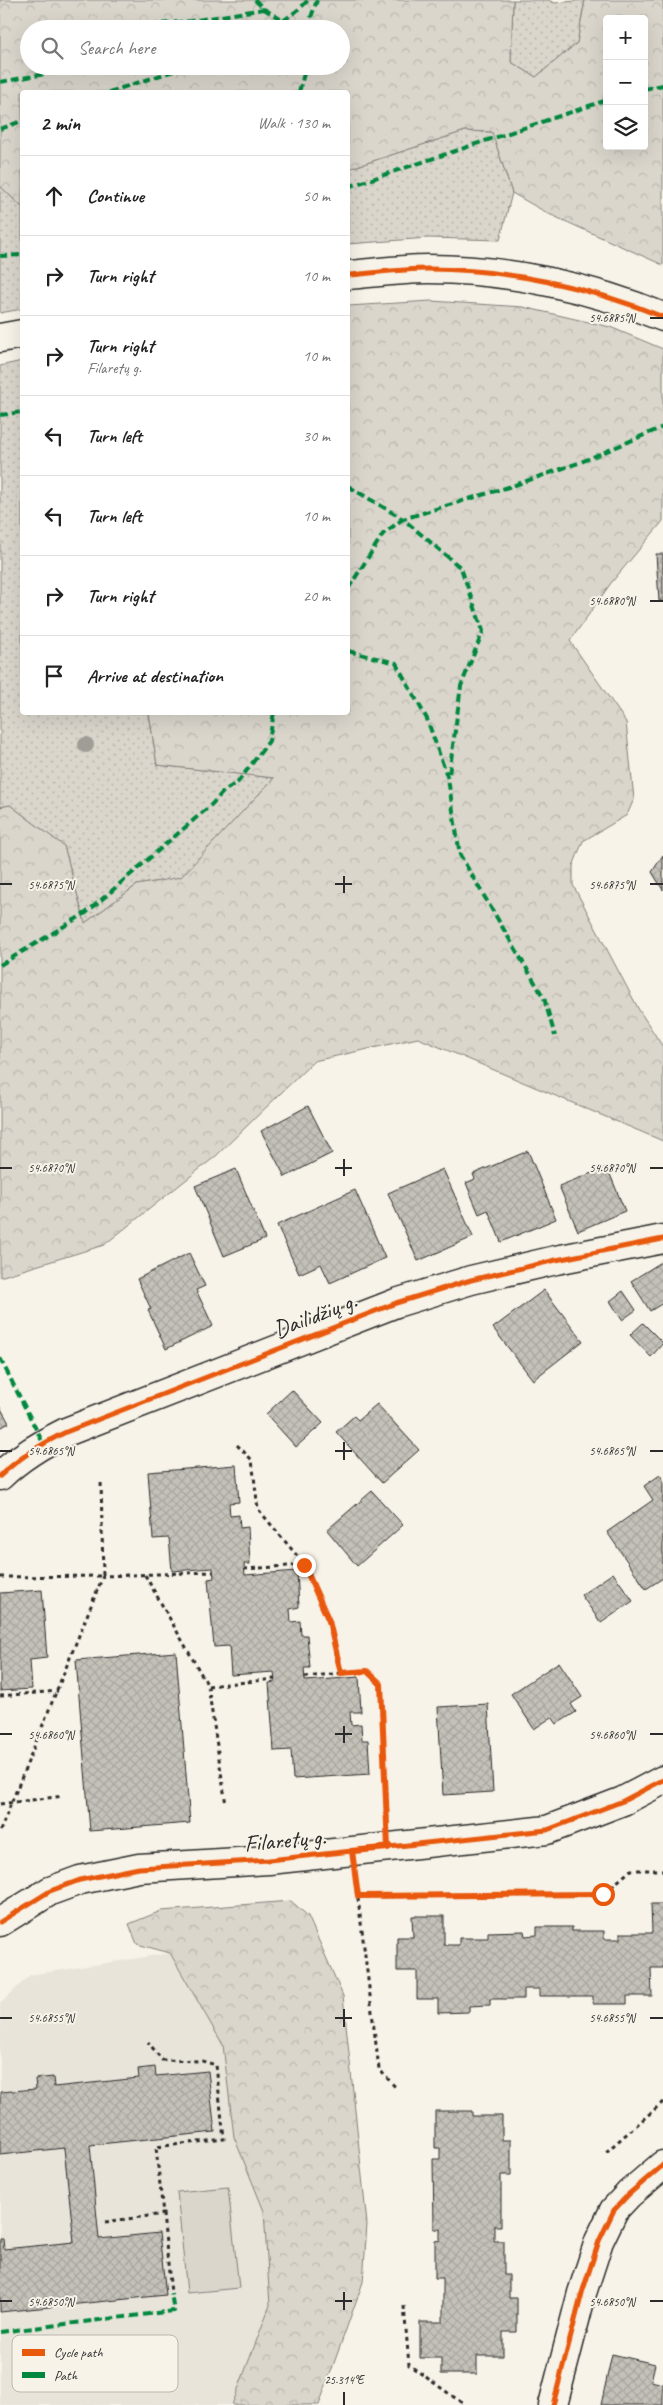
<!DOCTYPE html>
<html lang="en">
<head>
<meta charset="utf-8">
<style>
  :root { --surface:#fff; --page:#f2f2f2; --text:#222; --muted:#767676; --line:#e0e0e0 }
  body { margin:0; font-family:Caveat,sans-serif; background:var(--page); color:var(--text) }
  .controls { position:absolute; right:15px; top:15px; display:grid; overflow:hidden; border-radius:5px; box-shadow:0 5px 20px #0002 }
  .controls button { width:45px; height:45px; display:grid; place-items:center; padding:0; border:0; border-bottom:1px solid var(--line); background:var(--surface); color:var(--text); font:25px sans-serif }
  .stop { position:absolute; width:15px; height:15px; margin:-11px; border:4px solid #ea580c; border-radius:50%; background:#fff }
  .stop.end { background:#ea580c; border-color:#fff; box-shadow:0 1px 5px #0008 }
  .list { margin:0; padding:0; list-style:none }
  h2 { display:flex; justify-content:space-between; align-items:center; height:65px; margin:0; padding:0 20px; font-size:21px }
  h2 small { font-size:16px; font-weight:400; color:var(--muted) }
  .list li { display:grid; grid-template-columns:32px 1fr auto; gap:15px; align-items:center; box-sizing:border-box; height:80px; padding:0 20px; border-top:1px solid var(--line) }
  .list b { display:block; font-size:19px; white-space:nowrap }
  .list p { margin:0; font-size:16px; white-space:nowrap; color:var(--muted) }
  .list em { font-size:16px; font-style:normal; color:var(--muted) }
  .icon { flex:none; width:28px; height:28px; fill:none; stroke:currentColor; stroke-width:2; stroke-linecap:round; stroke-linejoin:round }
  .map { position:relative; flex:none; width:663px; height:2405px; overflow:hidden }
  .search { position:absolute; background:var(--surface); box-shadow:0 5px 20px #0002; left:20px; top:20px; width:330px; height:55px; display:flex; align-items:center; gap:12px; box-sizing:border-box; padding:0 18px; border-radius:28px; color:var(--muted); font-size:19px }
  .panel { position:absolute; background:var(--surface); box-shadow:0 5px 20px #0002; left:20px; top:90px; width:330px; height:625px; border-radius:5px }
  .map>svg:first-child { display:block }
  .built { fill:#e8e4da }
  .grass { fill:url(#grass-dots); stroke:#82807c }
  .forest { fill:url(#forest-crowns); stroke:#82807c; fill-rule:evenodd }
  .green { fill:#dad6cc; stroke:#82807c }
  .building { fill:url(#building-cross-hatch); stroke:#2b2b2b }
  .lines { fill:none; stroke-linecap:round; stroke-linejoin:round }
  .minor-casing { stroke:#2b2b2b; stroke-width:31 }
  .path { stroke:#2b2b2b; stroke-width:3; stroke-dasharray:4 4; stroke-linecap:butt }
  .minor { stroke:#f7f3e8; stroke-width:28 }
  .quiet { stroke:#00873e; stroke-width:4; stroke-dasharray:8 4; stroke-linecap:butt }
  .cycleway-casing { stroke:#f7f3e8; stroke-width:8 }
  .cycleway { stroke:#e8590c; stroke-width:5 }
  .tree { fill:#9f9d96 }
  .route { stroke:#ea580c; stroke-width:6 }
  .ticks { fill:none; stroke:#2b2b2b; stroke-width:2 }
  .labels { text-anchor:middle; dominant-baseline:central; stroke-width:4; stroke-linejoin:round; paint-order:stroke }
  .street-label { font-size:24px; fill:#2b2b2b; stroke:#f7f3e8 }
  .key { fill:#f7f3e8; stroke:#bab7af; stroke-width:1 }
  .key-label { font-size:14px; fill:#2b2b2b }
  .ticks-label { font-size:12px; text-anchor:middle; fill:#2b2b2b; stroke:#f7f3e8; stroke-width:4; stroke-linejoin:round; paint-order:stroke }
</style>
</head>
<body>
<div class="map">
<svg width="663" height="2405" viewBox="0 0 663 2405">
  <defs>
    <pattern id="grass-dots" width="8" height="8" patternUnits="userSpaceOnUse" patternTransform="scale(1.25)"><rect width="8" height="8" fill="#dad6cc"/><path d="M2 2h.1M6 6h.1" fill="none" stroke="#bbb8af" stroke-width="1.8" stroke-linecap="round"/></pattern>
    <pattern id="forest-crowns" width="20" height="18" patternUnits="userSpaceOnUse" patternTransform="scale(1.25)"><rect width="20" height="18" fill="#dad6cc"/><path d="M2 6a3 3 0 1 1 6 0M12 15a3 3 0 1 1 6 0" fill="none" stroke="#bbb8af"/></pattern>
    <pattern id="building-cross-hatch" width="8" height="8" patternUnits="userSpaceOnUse" patternTransform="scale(1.25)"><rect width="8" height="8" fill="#c4c1b9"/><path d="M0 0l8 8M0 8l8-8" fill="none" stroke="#a9a69f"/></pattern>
  </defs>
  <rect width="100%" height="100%" fill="#f7f3e8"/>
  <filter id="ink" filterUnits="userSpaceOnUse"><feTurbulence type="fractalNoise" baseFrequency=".02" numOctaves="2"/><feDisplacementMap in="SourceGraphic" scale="10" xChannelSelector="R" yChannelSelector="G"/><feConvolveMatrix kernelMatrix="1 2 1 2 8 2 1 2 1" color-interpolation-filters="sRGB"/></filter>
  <g filter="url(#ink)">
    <path class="built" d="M 170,1953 L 223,2045 L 234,2137 L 264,2210 L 270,2305 L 232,2405 L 0,2405 L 0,2004 L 30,1975 Z"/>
    <path class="grass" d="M 513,0 L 548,0 L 555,3 L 585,0 L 577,43 L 536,77 L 511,62 Z
      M 465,131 L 492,132 L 512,193 L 500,240 L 428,238 L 348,244 L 348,169 Z
      M 0,186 L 22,207 L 22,309 L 0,313 Z
      M 22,361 L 22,712 L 149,713 L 157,765 L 274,778 L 181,878 L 137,885 L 85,923 L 64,846 L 10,805 L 0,807 L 0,366 Z"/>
    <path class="forest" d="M 0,0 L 513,0 L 511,62 L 536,77 L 577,43 L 585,0 L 663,0 L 663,265 L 549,214 L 512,193 L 492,132 L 465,131 L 348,169 L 348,92 L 22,92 L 22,207 L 0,186 ZM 607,19 L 644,19 L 644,146 L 607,146 ZM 29,29 L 341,29 L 341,66 L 29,66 Z
      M 431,301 L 523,307 L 610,327 L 663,349 L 663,521 L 611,583 L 570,641 L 626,722 L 634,799 L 627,815 L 583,841 L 573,866 L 573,885 L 639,1010 L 663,1047 L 663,1141 L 418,1038 L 314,1061 L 216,1156 L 104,1245 L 0,1277 L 0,807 L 10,805 L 64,846 L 85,923 L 137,885 L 181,877 L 274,778 L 157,765 L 149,713 L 348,712 L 348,306 Z
      M 291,1901 L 308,1916 L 343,1996 L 367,2224 L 363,2282 L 319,2405 L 232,2405 L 270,2305 L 264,2211 L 234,2137 L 223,2045 L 170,1953 L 137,1944 L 129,1924 L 161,1911 Z"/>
    <path class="green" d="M 228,2187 L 239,2288 L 187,2293 L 177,2192 Z"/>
    <path class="building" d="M 656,554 L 663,554 L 663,601 L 659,601 Z
      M 663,855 L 663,890 L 652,872 Z
      M 308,1106 L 332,1153 L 285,1177 L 261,1131 Z
      M 528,1151 L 556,1219 L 501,1242 L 488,1210 L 479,1214 L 466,1183 L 475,1179 L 473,1174 Z
      M 607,1167 L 625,1211 L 578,1231 L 559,1186 Z
      M 236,1169 L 265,1239 L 224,1256 L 195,1186 Z
      M 443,1169 L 473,1237 L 418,1261 L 388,1193 Z
      M 355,1190 L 385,1258 L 330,1283 L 321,1264 L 299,1274 L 277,1225 Z
      M 189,1253 L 205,1286 L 196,1290 L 213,1326 L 166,1349 L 148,1310 L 151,1309 L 137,1279 Z
      M 663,1261 L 663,1303 L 650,1311 L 631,1281 Z
      M 544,1290 L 583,1341 L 533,1380 L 493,1328 Z
      M 623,1291 L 636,1310 L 622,1320 L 610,1301 Z
      M 643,1323 L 663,1343 L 651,1357 L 630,1335 Z
      M 292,1390 L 323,1423 L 296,1447 L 266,1414 Z
      M 377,1404 L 419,1450 L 382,1483 L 336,1432 L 354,1416 L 358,1420 Z
      M 0,1407 L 9,1423 L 0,1428 Z
      M 236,1465 L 239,1502 L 229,1503 L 230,1516 L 239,1515 L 240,1528 L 248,1527 L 250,1564 L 244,1564 L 245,1575 L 297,1571 L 299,1607 L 290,1609 L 291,1622 L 300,1621 L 301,1635 L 307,1635 L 310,1668 L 304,1668 L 305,1681 L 359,1677 L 361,1712 L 350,1712 L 351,1725 L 361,1724 L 362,1740 L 368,1740 L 370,1774 L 293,1779 L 291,1750 L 274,1751 L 269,1683 L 275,1682 L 274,1672 L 231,1675 L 229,1646 L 214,1647 L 208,1579 L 214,1578 L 213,1568 L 172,1571 L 169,1538 L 153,1539 L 148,1472 Z
      M 660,1475 L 663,1480 L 663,1578 L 646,1589 L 607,1532 L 653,1500 L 644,1486 Z
      M 372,1491 L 403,1525 L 357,1566 L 327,1530 Z
      M 613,1573 L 633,1601 L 601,1623 L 581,1595 Z
      M 42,1590 L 47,1658 L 30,1660 L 32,1689 L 0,1691 L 0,1593 Z
      M 176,1652 L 190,1823 L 90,1831 L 76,1660 Z
      M 559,1662 L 582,1697 L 571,1704 L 576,1712 L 557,1724 L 552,1717 L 534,1729 L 511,1694 Z
      M 488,1704 L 493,1792 L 443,1795 L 438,1707 Z
      M 651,1904 L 663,1904 L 663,1968 L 651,1968 L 652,1996 L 627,1996 L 627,2004 L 593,2004 L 593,1996 L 539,1996 L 539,1989 L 524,1989 L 524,1999 L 490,1999 L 490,2005 L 469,2006 L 469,2012 L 438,2013 L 438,1999 L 417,1999 L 417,1971 L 397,1971 L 397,1937 L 413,1937 L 412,1916 L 444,1916 L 444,1945 L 459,1945 L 459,1938 L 488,1938 L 488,1932 L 524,1931 L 525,1936 L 537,1935 L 537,1927 L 572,1927 L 572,1931 L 604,1931 L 604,1939 L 620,1939 L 620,1933 L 652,1933 Z
      M 155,2067 L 156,2076 L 208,2071 L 215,2132 L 90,2145 L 99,2239 L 159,2233 L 166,2295 L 0,2312 L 0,2239 L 3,2239 L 4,2249 L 74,2242 L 64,2148 L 0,2155 L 0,2092 L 36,2089 L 35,2079 L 53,2077 L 54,2087 L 139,2078 L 138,2069 Z
      M 435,2111 L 472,2111 L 472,2116 L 502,2116 L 502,2140 L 511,2140 L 511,2175 L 501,2175 L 501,2226 L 494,2226 L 494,2241 L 504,2241 L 504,2275 L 509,2275 L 509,2298 L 517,2298 L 517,2332 L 503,2332 L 503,2356 L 477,2356 L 477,2374 L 441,2374 L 441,2358 L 420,2358 L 420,2322 L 443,2322 L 443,2278 L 435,2278 L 435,2241 L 440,2240 L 440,2229 L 434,2229 L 433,2159 L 440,2159 L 440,2148 L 435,2148 Z
      M 612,2354 L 655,2364 L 651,2381 L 663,2384 L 663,2405 L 601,2405 Z"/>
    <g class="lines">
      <defs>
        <path id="minor" d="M 348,275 C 374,273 401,269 428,269 C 508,269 590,287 663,317
          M 0,338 L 22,334
          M 0,1476 C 20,1457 41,1444 66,1432 L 396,1303 L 471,1280 L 556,1260 L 663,1239
          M 0,1922 L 50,1891 L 80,1880 L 139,1868 L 269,1860 L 547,1830 L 623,1801 L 663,1780
          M 553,2405 L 582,2293 L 599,2241 L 614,2210 L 629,2194 L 663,2165"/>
      </defs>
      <use href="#minor" class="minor-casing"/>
      <path class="path" d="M 237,1445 L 252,1460 L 258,1509 L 304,1564
        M 244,1569 L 304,1565 L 329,1621 L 341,1673 L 367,1671 L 381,1685 L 387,1817
        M 145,1575 L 208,1686 L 226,1805
        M 0,1577 L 103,1576 L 101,1479
        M 305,1677 L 341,1673
        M 208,1686 L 275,1679
        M 0,1696 L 58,1691
        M 0,1804 L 63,1796
        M 0,1831 L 103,1576 L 213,1572
        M 356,1882 L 379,2069 L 396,2088
        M 358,1896 L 603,1894 L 631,1870 L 663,1870
        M 606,2152 L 663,2102
        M 163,2214 L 171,2293
        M 105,2222 L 163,2214 L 156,2147 L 224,2139 L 216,2065 L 202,2061 L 162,2060 L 148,2042
        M 404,2306 L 409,2365 L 465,2405"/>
      <use href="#minor" class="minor"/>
      <path class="quiet" d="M 255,0 L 264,9 L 282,20
        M 139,29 L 149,25 L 191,21 L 264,9
        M 274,29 C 285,18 298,12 308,0
        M 307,29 L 317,0
        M 0,82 L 73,69 L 76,66
        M 644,89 L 663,85
        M 109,92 L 189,66
        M 299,92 L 306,66
        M 0,129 L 22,121
        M 348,187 L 607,100
        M 0,256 L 22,255
        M 0,415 L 22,412
        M 348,486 L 403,519 L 515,485 L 581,462 L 663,427
        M 348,589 L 383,534 L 403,519 L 461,568 L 483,631 L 461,686 L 449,775
        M 348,651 L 396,663 L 427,719 L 448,779 L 460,855 L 544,998 L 555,1036
        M 0,965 L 86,913 L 211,805 L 224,791 L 238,782 L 269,741 L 274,712
        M 0,1358 L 43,1443
        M 0,2332 L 174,2311 L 171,2293"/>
      <defs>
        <path id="cycleway" d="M 348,275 C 374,273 401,269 428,269 C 508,269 590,287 663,317
          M 0,1476 C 20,1457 41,1444 66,1432 L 396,1303 L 471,1280 L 556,1260 L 663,1239
          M 0,1922 L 50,1891 L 80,1880 L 139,1868 L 269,1860 L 547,1830 L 623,1801 L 663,1780
          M 553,2405 L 582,2293 L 599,2241 L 614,2210 L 629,2194 L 663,2165"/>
      </defs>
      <use href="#cycleway" class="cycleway-casing"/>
      <use href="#cycleway" class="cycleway"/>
    </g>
    <circle class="tree" cx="86" cy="745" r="8"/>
  </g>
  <g class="lines" filter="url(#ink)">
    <path class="route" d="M 304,1565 L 329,1621 L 341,1673 L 367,1671 L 381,1684 L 388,1848 L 352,1851 L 358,1896 L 603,1894"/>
  </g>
  <path class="ticks" d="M 650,318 L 663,318M 650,601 L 663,601M 344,876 L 344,893M 0,884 L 12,884M 335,884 L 352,884M 650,884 L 663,884M 344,1159 L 344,1176M 0,1168 L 12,1168M 335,1168 L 352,1168M 650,1168 L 663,1168M 344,1442 L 344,1460M 0,1451 L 12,1451M 335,1451 L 352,1451M 650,1451 L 663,1451M 344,1726 L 344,1743M 0,1734 L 12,1734M 335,1734 L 352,1734M 650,1734 L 663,1734M 344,2009 L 344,2027M 0,2018 L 12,2018M 335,2018 L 352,2018M 650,2018 L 663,2018M 344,2292 L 344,2310M 0,2301 L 12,2301M 335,2301 L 352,2301M 650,2301 L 663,2301M 344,2392 L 344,2405"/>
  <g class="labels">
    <g class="street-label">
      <text transform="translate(315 1315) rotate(-21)">Dailidžių g.</text>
      <text transform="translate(285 1840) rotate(-5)">Filaretų g.</text>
    </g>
  </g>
  <rect x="12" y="2335" width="166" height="57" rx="8" class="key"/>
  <rect x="22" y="2349" width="23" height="7" fill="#e8590c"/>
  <rect x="22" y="2372" width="23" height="6" fill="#00873e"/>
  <g class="key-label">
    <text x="54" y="2357">Cycle path</text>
    <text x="54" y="2380">Path</text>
  </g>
  <g class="ticks-label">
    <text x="612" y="322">54.6885°N</text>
    <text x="612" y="605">54.6880°N</text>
    <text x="51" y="889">54.6875°N</text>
    <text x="612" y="889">54.6875°N</text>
    <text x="51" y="1172">54.6870°N</text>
    <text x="612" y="1172">54.6870°N</text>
    <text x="51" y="1455">54.6865°N</text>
    <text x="612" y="1455">54.6865°N</text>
    <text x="51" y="1739">54.6860°N</text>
    <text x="612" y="1739">54.6860°N</text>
    <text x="51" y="2022">54.6855°N</text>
    <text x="612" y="2022">54.6855°N</text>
    <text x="51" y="2306">54.6850°N</text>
    <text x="612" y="2306">54.6850°N</text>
    <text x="344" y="2384">25.314°E</text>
  </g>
</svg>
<div class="controls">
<button>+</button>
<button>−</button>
<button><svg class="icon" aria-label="layers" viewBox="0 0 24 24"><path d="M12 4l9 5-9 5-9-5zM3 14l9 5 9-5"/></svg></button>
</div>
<div class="stop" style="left:603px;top:1894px"></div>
<div class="stop end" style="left:304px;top:1565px"></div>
<div class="search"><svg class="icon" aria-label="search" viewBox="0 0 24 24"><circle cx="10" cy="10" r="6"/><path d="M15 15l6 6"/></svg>Search here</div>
<section class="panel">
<h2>2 min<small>Walk · 130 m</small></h2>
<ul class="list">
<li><svg class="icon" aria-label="ahead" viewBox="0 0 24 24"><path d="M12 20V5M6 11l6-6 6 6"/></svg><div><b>Continue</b></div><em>50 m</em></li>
<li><svg class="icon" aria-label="right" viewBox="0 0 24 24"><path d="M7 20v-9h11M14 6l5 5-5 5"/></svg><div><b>Turn right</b></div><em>10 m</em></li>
<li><svg class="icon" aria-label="right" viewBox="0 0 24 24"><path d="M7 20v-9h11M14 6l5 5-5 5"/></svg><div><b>Turn right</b><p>Filaretų g.</p></div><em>10 m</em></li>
<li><svg class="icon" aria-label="left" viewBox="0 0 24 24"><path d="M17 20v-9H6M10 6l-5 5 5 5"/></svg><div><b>Turn left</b></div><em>30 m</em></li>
<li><svg class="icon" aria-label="left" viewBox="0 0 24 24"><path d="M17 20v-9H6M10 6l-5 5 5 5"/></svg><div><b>Turn left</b></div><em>10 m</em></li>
<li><svg class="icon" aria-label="right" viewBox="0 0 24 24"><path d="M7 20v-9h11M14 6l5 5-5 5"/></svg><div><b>Turn right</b></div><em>20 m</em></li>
<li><svg class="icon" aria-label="arrive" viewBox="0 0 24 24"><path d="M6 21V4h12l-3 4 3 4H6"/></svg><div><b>Arrive at destination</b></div></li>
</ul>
</section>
</div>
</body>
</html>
